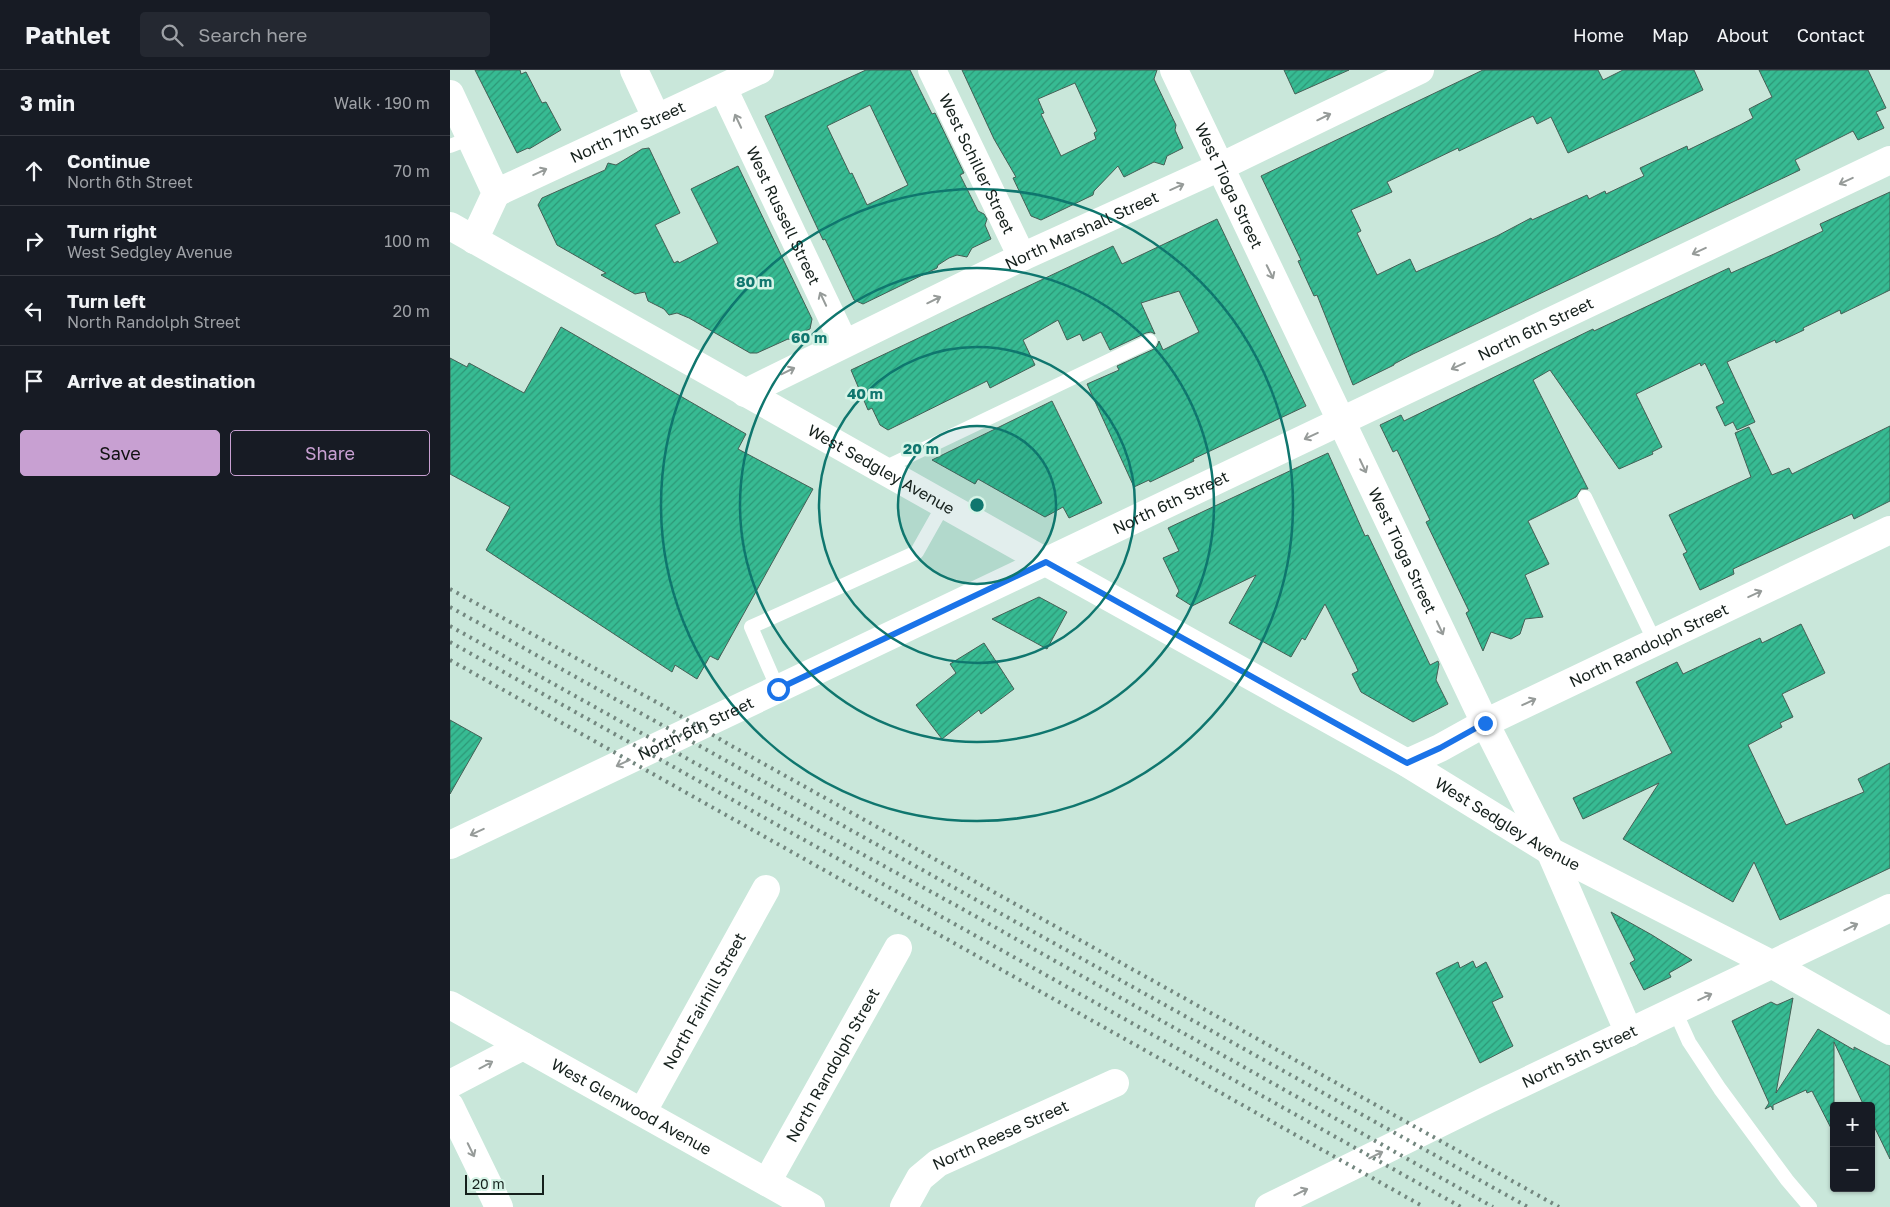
<!DOCTYPE html>
<html lang="en">
<head>
<meta charset="utf-8">
<style>
  :root { --surface:#171b24; --page:#242831; --text:#f1f3f6; --muted:#9ea1a6; --line:#363941; --accent:#c8a0d2 }
  body { margin:0; font-family:"Golos Text",sans-serif; background:var(--page); color:var(--text) }
  .controls { position:absolute; right:15px; bottom:15px; display:grid; overflow:hidden; border-radius:5px; box-shadow:0 1px 4px #0004 }
  .controls button { width:45px; height:45px; display:grid; place-items:center; padding:0; border:0; border-bottom:1px solid var(--line); background:var(--surface); color:var(--text); font:25px sans-serif }
  .scale { position:absolute; left:15px; bottom:12px; width:79px; box-sizing:border-box; padding-left:5px; border:2px solid #15201c; border-top:0; font-size:14px; line-height:18px; white-space:nowrap; color:#15201c; -webkit-text-stroke:4px #d6f4e7; paint-order:stroke }
  .stop { position:absolute; width:15px; height:15px; margin:-11px; border:4px solid #1a73e8; border-radius:50%; background:#fff }
  .stop.end { background:#1a73e8; border-color:#fff; box-shadow:0 1px 5px #0008 }
  .list { margin:0; padding:0; list-style:none }
  h2 { display:flex; justify-content:space-between; align-items:center; height:65px; margin:0; padding:0 20px; font-size:21px }
  h2 small { font-size:16px; font-weight:400; color:var(--muted) }
  .list li { display:grid; grid-template-columns:32px 1fr auto; gap:15px; align-items:center; box-sizing:border-box; height:70px; padding:0 20px; border-top:1px solid var(--line) }
  .list b { display:block; font-size:19px; white-space:nowrap }
  .list p { margin:0; font-size:16px; white-space:nowrap; color:var(--muted) }
  .list em { font-size:16px; font-style:normal; color:var(--muted) }
  .actions { display:flex; gap:10px; padding:15px 20px }
  .actions a { flex:1; padding:11px 0; border:1px solid var(--accent); border-radius:5px; text-align:center; font-size:18px; color:var(--accent) }
  .actions .main { background:var(--accent); color:#111 }
  .icon { flex:none; width:28px; height:28px; fill:none; stroke:currentColor; stroke-width:2; stroke-linecap:round; stroke-linejoin:round }
  .map { position:relative; flex:none; width:1440px; height:1137px; overflow:hidden }
  header { display:flex; align-items:center; gap:30px; box-sizing:border-box; height:70px; padding:0 25px; background:var(--surface); border-bottom:1px solid var(--line) }
  header strong { font-size:24px }
  nav { display:flex; gap:28px; margin-inline-start:auto; font-size:18px }
  .search { width:350px; height:45px; background:var(--page); display:flex; align-items:center; gap:12px; box-sizing:border-box; padding:0 18px; border-radius:5px; color:var(--muted); font-size:19px }
  main { display:flex }
  aside { flex:1; background:var(--surface) }
  .map>svg:first-child { display:block }
  .building { fill:url(#building-hatch); stroke:#455f55; fill-rule:evenodd }
  .lines { fill:none; stroke-linecap:round; stroke-linejoin:round }
  .service { stroke:#fff; stroke-width:14 }
  .minor { stroke:#fff; stroke-width:28 }
  .tertiary { stroke:#fff; stroke-width:28 }
  .secondary { stroke:#fff; stroke-width:28 }
  .rail { stroke:#73877f; stroke-width:4; stroke-dasharray:2.5 5; stroke-linecap:butt }
  .oneway { stroke:#969b99 }
  .route { stroke:#1a73e8; stroke-width:6 }
  .ring { fill:none; stroke:#0f766e; stroke-width:2.5 }
  .labels { text-anchor:middle; dominant-baseline:central; stroke-width:5; stroke-linejoin:round; paint-order:stroke }
  .street-label { font-size:16px; fill:#15201c; stroke:#d6f4e7 }
  .centre { fill:#0f766e; stroke:#d6f4e7; stroke-width:2.5 }
  .ring-label { font-size:15px; text-anchor:middle; font-weight:bold; fill:#0f766e; stroke:#d6f4e7; stroke-width:5; stroke-linejoin:round; paint-order:stroke }
</style>
</head>
<body>
<header>
<strong>Pathlet</strong>
<div class="search"><svg class="icon" aria-label="search" viewBox="0 0 24 24"><circle cx="10" cy="10" r="6"/><path d="M15 15l6 6"/></svg>Search here</div>
<nav><a>Home</a><a>Map</a><a>About</a><a>Contact</a></nav>
</header>
<main>
<aside>
<h2>3 min<small>Walk · 190 m</small></h2>
<ul class="list">
<li><svg class="icon" aria-label="ahead" viewBox="0 0 24 24"><path d="M12 20V5M6 11l6-6 6 6"/></svg><div><b>Continue</b><p>North 6th Street</p></div><em>70 m</em></li>
<li><svg class="icon" aria-label="right" viewBox="0 0 24 24"><path d="M7 20v-9h11M14 6l5 5-5 5"/></svg><div><b>Turn right</b><p>West Sedgley Avenue</p></div><em>100 m</em></li>
<li><svg class="icon" aria-label="left" viewBox="0 0 24 24"><path d="M17 20v-9H6M10 6l-5 5 5 5"/></svg><div><b>Turn left</b><p>North Randolph Street</p></div><em>20 m</em></li>
<li><svg class="icon" aria-label="arrive" viewBox="0 0 24 24"><path d="M6 21V4h12l-3 4 3 4H6"/></svg><div><b>Arrive at destination</b></div></li>
</ul>
<div class="actions"><a class="main">Save</a><a>Share</a></div>
</aside>
<div class="map">
<svg width="1440" height="1137" viewBox="0 0 1440 1137">
  <defs>
    <pattern id="building-hatch" width="6" height="6" patternUnits="userSpaceOnUse" patternTransform="scale(1.25)"><rect width="6" height="6" fill="#37bb93"/><path d="M-1 1l2-2M0 6l6-6M5 7l2-2" fill="none" stroke="#2d9877"/></pattern>
  </defs>
  <rect width="100%" height="100%" fill="#c9e7da"/>
  <path class="building" d="M 25,0 L 70,0 L 71,4 L 76,2 L 92,33 L 96,32 L 111,60 L 79,79 L 78,78 L 67,83 Z
    M 416,0 L 460,0 L 482,44 L 485,43 L 514,103 L 510,105 L 528,141 L 534,144 L 537,149 L 535,155 L 541,169 L 522,178 L 517,187 L 507,185 L 499,188 L 488,195 L 487,198 L 413,234 L 404,230 L 375,169 L 373,170 L 315,46 ZM 420,35 L 458,115 L 417,135 L 402,103 L 400,104 L 377,56 Z
    M 512,0 L 707,0 L 704,9 L 726,55 L 725,60 L 733,78 L 717,86 L 714,95 L 704,92 L 674,107 L 668,96 L 644,121 L 643,125 L 591,150 L 581,146 L 563,108 L 566,107 L 544,69 ZM 625,13 L 647,61 L 644,63 L 646,69 L 611,86 L 591,44 L 594,43 L 588,29 Z
    M 834,0 L 899,0 L 845,24 Z
    M 1033,0 L 1148,0 L 1153,10 L 1173,0 L 1244,0 L 1253,20 L 1118,83 L 1101,47 L 1087,54 L 1083,46 L 1009,81 L 1008,78 L 937,112 L 942,122 L 901,140 L 911,161 L 907,163 L 927,205 L 960,189 L 966,202 L 1047,166 L 1081,148 L 1082,150 L 1137,125 L 1139,129 L 1155,121 L 1156,124 L 1194,106 L 1190,98 L 1237,76 L 1238,80 L 1290,55 L 1303,48 L 1299,39 L 1322,27 L 1309,0 L 1418,0 L 1436,38 L 1426,42 L 1434,58 L 1408,70 L 1403,61 L 1345,90 L 1350,100 L 963,284 L 944,294 L 944,295 L 903,315 L 867,225 L 864,226 L 848,191 L 851,190 L 811,106 Z
    M 199,78 L 230,143 L 205,155 L 224,193 L 228,191 L 229,193 L 268,173 L 241,119 L 288,96 L 362,249 L 360,259 L 344,265 L 341,270 L 338,269 L 307,283 L 300,283 L 239,248 L 227,243 L 219,245 L 214,239 L 198,231 L 195,222 L 185,224 L 151,205 L 156,203 L 107,175 L 88,135 L 92,128 L 155,100 L 158,93 L 166,95 L 192,79 Z
    M 1440,122 L 1440,220 L 1391,244 L 1390,240 L 1353,258 L 1354,260 L 1326,273 L 1325,270 L 1277,292 L 1305,352 L 1287,360 L 1283,352 L 1275,356 L 1266,337 L 1274,333 L 1255,293 L 1251,296 L 1250,293 L 1186,324 L 1212,377 L 1202,382 L 1203,384 L 1169,399 L 1100,300 L 1083,310 L 1138,419 L 1131,419 L 1126,427 L 1078,451 L 1099,494 L 1075,505 L 1093,547 L 1075,549 L 1070,564 L 1061,569 L 1041,562 L 1033,581 L 1016,543 L 1019,541 L 976,452 L 980,450 L 947,380 L 943,382 L 930,355 L 951,345 L 954,351 L 1143,259 L 1144,261 L 1279,198 L 1281,203 L 1324,184 L 1373,161 L 1370,154 Z
    M 767,149 L 856,336 L 743,389 L 744,391 L 700,412 L 699,410 L 684,417 L 637,314 L 669,300 L 667,296 L 704,279 L 707,276 L 709,271 L 713,280 L 749,262 L 729,221 L 691,233 L 705,264 L 701,262 L 696,263 L 660,280 L 651,262 L 633,271 L 630,264 L 617,270 L 608,250 L 573,270 L 585,295 L 540,318 L 537,311 L 438,360 L 430,355 L 422,338 L 418,340 L 401,300 L 663,176 L 672,194 Z
    M 111,257 L 296,364 L 288,379 L 363,419 L 268,590 L 260,586 L 247,609 L 225,595 L 222,602 L 36,480 L 60,437 L 0,404 L 0,288 L 17,297 L 19,293 L 74,323 Z
    M 602,331 L 652,433 L 619,448 L 613,437 L 595,447 L 528,409 L 525,414 L 482,390 Z
    M 1440,356 L 1440,431 L 1404,449 L 1402,444 L 1283,499 L 1284,504 L 1250,520 L 1233,484 L 1237,482 L 1219,445 L 1301,407 L 1285,363 L 1299,357 L 1322,405 L 1339,398 L 1342,404 Z
    M 878,383 L 915,466 L 918,465 L 980,595 L 988,591 L 989,594 L 986,610 L 998,634 L 963,652 L 911,622 L 902,604 L 908,601 L 906,596 L 875,534 L 855,570 L 852,568 L 841,587 L 779,553 L 806,505 L 742,536 L 726,526 L 729,521 L 713,488 L 729,481 L 718,458 Z
    M 589,527 L 617,542 L 597,579 L 542,549 Z
    M 1351,554 L 1375,603 L 1332,624 L 1343,647 L 1330,653 L 1332,657 L 1298,675 L 1336,755 L 1414,722 L 1408,709 L 1440,693 L 1440,798 L 1330,850 L 1304,792 L 1283,832 L 1173,769 L 1209,713 L 1133,749 L 1123,728 L 1222,683 L 1186,612 L 1227,592 L 1233,604 L 1310,568 L 1312,573 Z
    M 534,573 L 564,619 L 531,644 L 529,640 L 492,669 L 466,635 L 506,603 L 500,594 Z
    M 0,650 L 32,668 L 0,724 Z
    M 1161,842 L 1202,865 L 1242,890 L 1219,903 L 1221,907 L 1194,920 L 1180,893 L 1185,890 Z
    M 1023,891 L 1026,898 L 1036,892 L 1053,927 L 1042,932 L 1063,976 L 1030,993 L 986,903 L 1008,892 L 1010,898 Z
    M 1343,928 L 1326,1023 L 1368,959 L 1404,980 L 1404,977 L 1440,996 L 1440,1089 L 1421,1050 L 1421,1036 L 1414,1036 L 1384,972 L 1384,1064 L 1362,1021 L 1357,1023 L 1356,1020 L 1323,1035 L 1323,1040 L 1321,1036 L 1315,1039 L 1319,1033 L 1282,951 L 1321,932 L 1327,935 Z"/>
  <g class="lines">
    <path class="service" d="M 0,76 L 21,68
      M 432,399 L 700,271
      M 1135,427 L 1205,572
      M 328,619 L 301,557 L 467,482 L 494,434
      M 1225,941 L 1239,972 L 1270,1019 L 1337,1110 L 1360,1137"/>
    <g class="minor">
      <path d="M 184,0 L 206,47"/>
      <path id="s1" d="M 482,0 L 572,187"/>
      <path id="s2" d="M 724,0 L 1035,653 L 1100,781 L 1179,963"/>
      <path id="s3" d="M 273,18 L 394,273"/>
      <path d="M 0,24 L 46,123 L 24,170"/>
      <path id="s4" d="M 46,123 L 310,0"/>
      <path id="s5" d="M 295,323 L 572,187 L 770,97 L 970,0"/>
      <path id="s6" d="M 957,693 L 990,678 L 1035,653 L 1440,460"/>
      <path d="M 0,1014 L 73,976"/>
      <path d="M 0,1036 L 49,1137"/>
      <path id="s7" d="M 193,1041 L 316,819"/>
      <path id="s8" d="M 317,1112 L 448,878"/>
      <path id="s9" d="M 454,1137 L 470,1108 L 488,1093 L 665,1013"/>
    </g>
    <g class="tertiary">
      <path id="s10" d="M 0,156 L 596,492 L 957,693 L 1100,781 L 1323,895 L 1440,961"/>
      <path id="s11" d="M 0,775 L 1440,90"/>
      <path id="s12" d="M 819,1137 L 1037,1030 L 1440,838"/>
    </g>
    <path class="secondary" id="s13" d="M 0,935 L 361,1137"/>
    <path class="rail" d="M 0,519 L 210,634 L 280,675 L 1109,1137
      M 0,537 L 1078,1137
      M 0,556 L 245,693 L 509,837 L 1043,1137
      M 0,572 L 1011,1137
      M 0,590 L 974,1137"/>
  </g>
  <defs><path id="oneway-shaft" d="M-6 0H5M1.5-3L5.5 0L1.5 3" fill="none" stroke-width="1.6" stroke-linecap="round" stroke-linejoin="round" transform="scale(1.25)"/></defs>
  <g class="oneway">
    <use href="#oneway-shaft" transform="translate(874 47) rotate(-26)"/>
    <use href="#oneway-shaft" transform="translate(288 51) rotate(-115)"/>
    <use href="#oneway-shaft" transform="translate(90 102) rotate(-25)"/>
    <use href="#oneway-shaft" transform="translate(1396 111) rotate(155)"/>
    <use href="#oneway-shaft" transform="translate(727 117) rotate(-24)"/>
    <use href="#oneway-shaft" transform="translate(1249 181) rotate(155)"/>
    <use href="#oneway-shaft" transform="translate(820 202) rotate(64)"/>
    <use href="#oneway-shaft" transform="translate(373 229) rotate(-115)"/>
    <use href="#oneway-shaft" transform="translate(484 230) rotate(-26)"/>
    <use href="#oneway-shaft" transform="translate(1008 296) rotate(155)"/>
    <use href="#oneway-shaft" transform="translate(338 301) rotate(-26)"/>
    <use href="#oneway-shaft" transform="translate(861 366) rotate(155)"/>
    <use href="#oneway-shaft" transform="translate(913 396) rotate(65)"/>
    <use href="#oneway-shaft" transform="translate(1305 524) rotate(-25)"/>
    <use href="#oneway-shaft" transform="translate(990 558) rotate(65)"/>
    <use href="#oneway-shaft" transform="translate(1079 632) rotate(-25)"/>
    <use href="#oneway-shaft" transform="translate(173 693) rotate(155)"/>
    <use href="#oneway-shaft" transform="translate(27 762) rotate(155)"/>
    <use href="#oneway-shaft" transform="translate(1401 857) rotate(-26)"/>
    <use href="#oneway-shaft" transform="translate(1255 927) rotate(-25)"/>
    <use href="#oneway-shaft" transform="translate(36 995) rotate(-28)"/>
    <use href="#oneway-shaft" transform="translate(21 1080) rotate(64)"/>
    <use href="#oneway-shaft" transform="translate(926 1085) rotate(-26)"/>
    <use href="#oneway-shaft" transform="translate(851 1122) rotate(-26)"/>
  </g>
  <g class="lines">
    <path class="route" d="M 328,619 L 596,492 L 957,693 L 990,678 L 1035,653"/>
  </g>
  <circle cx="527" cy="435" r="79" fill="#0f766e" fill-opacity=".12"/>
  <g class="ring">
    <circle cx="527" cy="435" r="79"/>
    <circle cx="527" cy="435" r="158"/>
    <circle cx="527" cy="435" r="237"/>
    <circle cx="527" cy="435" r="316"/>
  </g>
  <g class="labels">
    <g class="street-label">
      <text stroke="none"><textPath href="#s4" startOffset="145">North 7th Street</textPath></text>
      <text stroke="none"><textPath href="#s1" startOffset="104">West Schiller Street</textPath></text>
      <text stroke="none"><textPath href="#s2" startOffset="128">West Tioga Street</textPath></text>
      <text stroke="none"><textPath href="#s3" startOffset="141">West Russell Street</textPath></text>
      <text stroke="none"><textPath href="#s5" startOffset="374">North Marshall Street</textPath></text>
      <text stroke="none"><textPath href="#s11" startOffset="1202">North 6th Street</textPath></text>
      <text stroke="none"><textPath href="#s10" startOffset="495">West Sedgley Avenue</textPath></text>
      <text stroke="none"><textPath href="#s11" startOffset="798">North 6th Street</textPath></text>
      <text stroke="none"><textPath href="#s2" startOffset="532">West Tioga Street</textPath></text>
      <text stroke="none"><textPath href="#s6" startOffset="269">North Randolph Street</textPath></text>
      <text stroke="none"><textPath href="#s11" startOffset="272">North 6th Street</textPath></text>
      <text stroke="none"><textPath href="#s10" startOffset="1215">West Sedgley Avenue</textPath></text>
      <text stroke="none"><textPath href="#s7" startOffset="126">North Fairhill Street</textPath></text>
      <text stroke="none"><textPath href="#s12" startOffset="345">North 5th Street</textPath></text>
      <text stroke="none"><textPath href="#s8" startOffset="134">North Randolph Street</textPath></text>
      <text stroke="none"><textPath href="#s13" startOffset="208">West Glenwood Avenue</textPath></text>
      <text stroke="none"><textPath href="#s9" startOffset="125">North Reese Street</textPath></text>
    </g>
  </g>
  <circle cx="527" cy="435" r="8" class="centre"/>
  <g class="ring-label">
    <text x="304" y="217">80 m</text>
    <text x="359" y="273">60 m</text>
    <text x="415" y="329">40 m</text>
    <text x="471" y="384">20 m</text>
  </g>
</svg>
<div class="controls">
<button>+</button>
<button>−</button>
</div>
<div class="scale">20 m</div>
<div class="stop" style="left:328px;top:619px"></div>
<div class="stop end" style="left:1035px;top:653px"></div>
</div>
</main>
</body>
</html>
